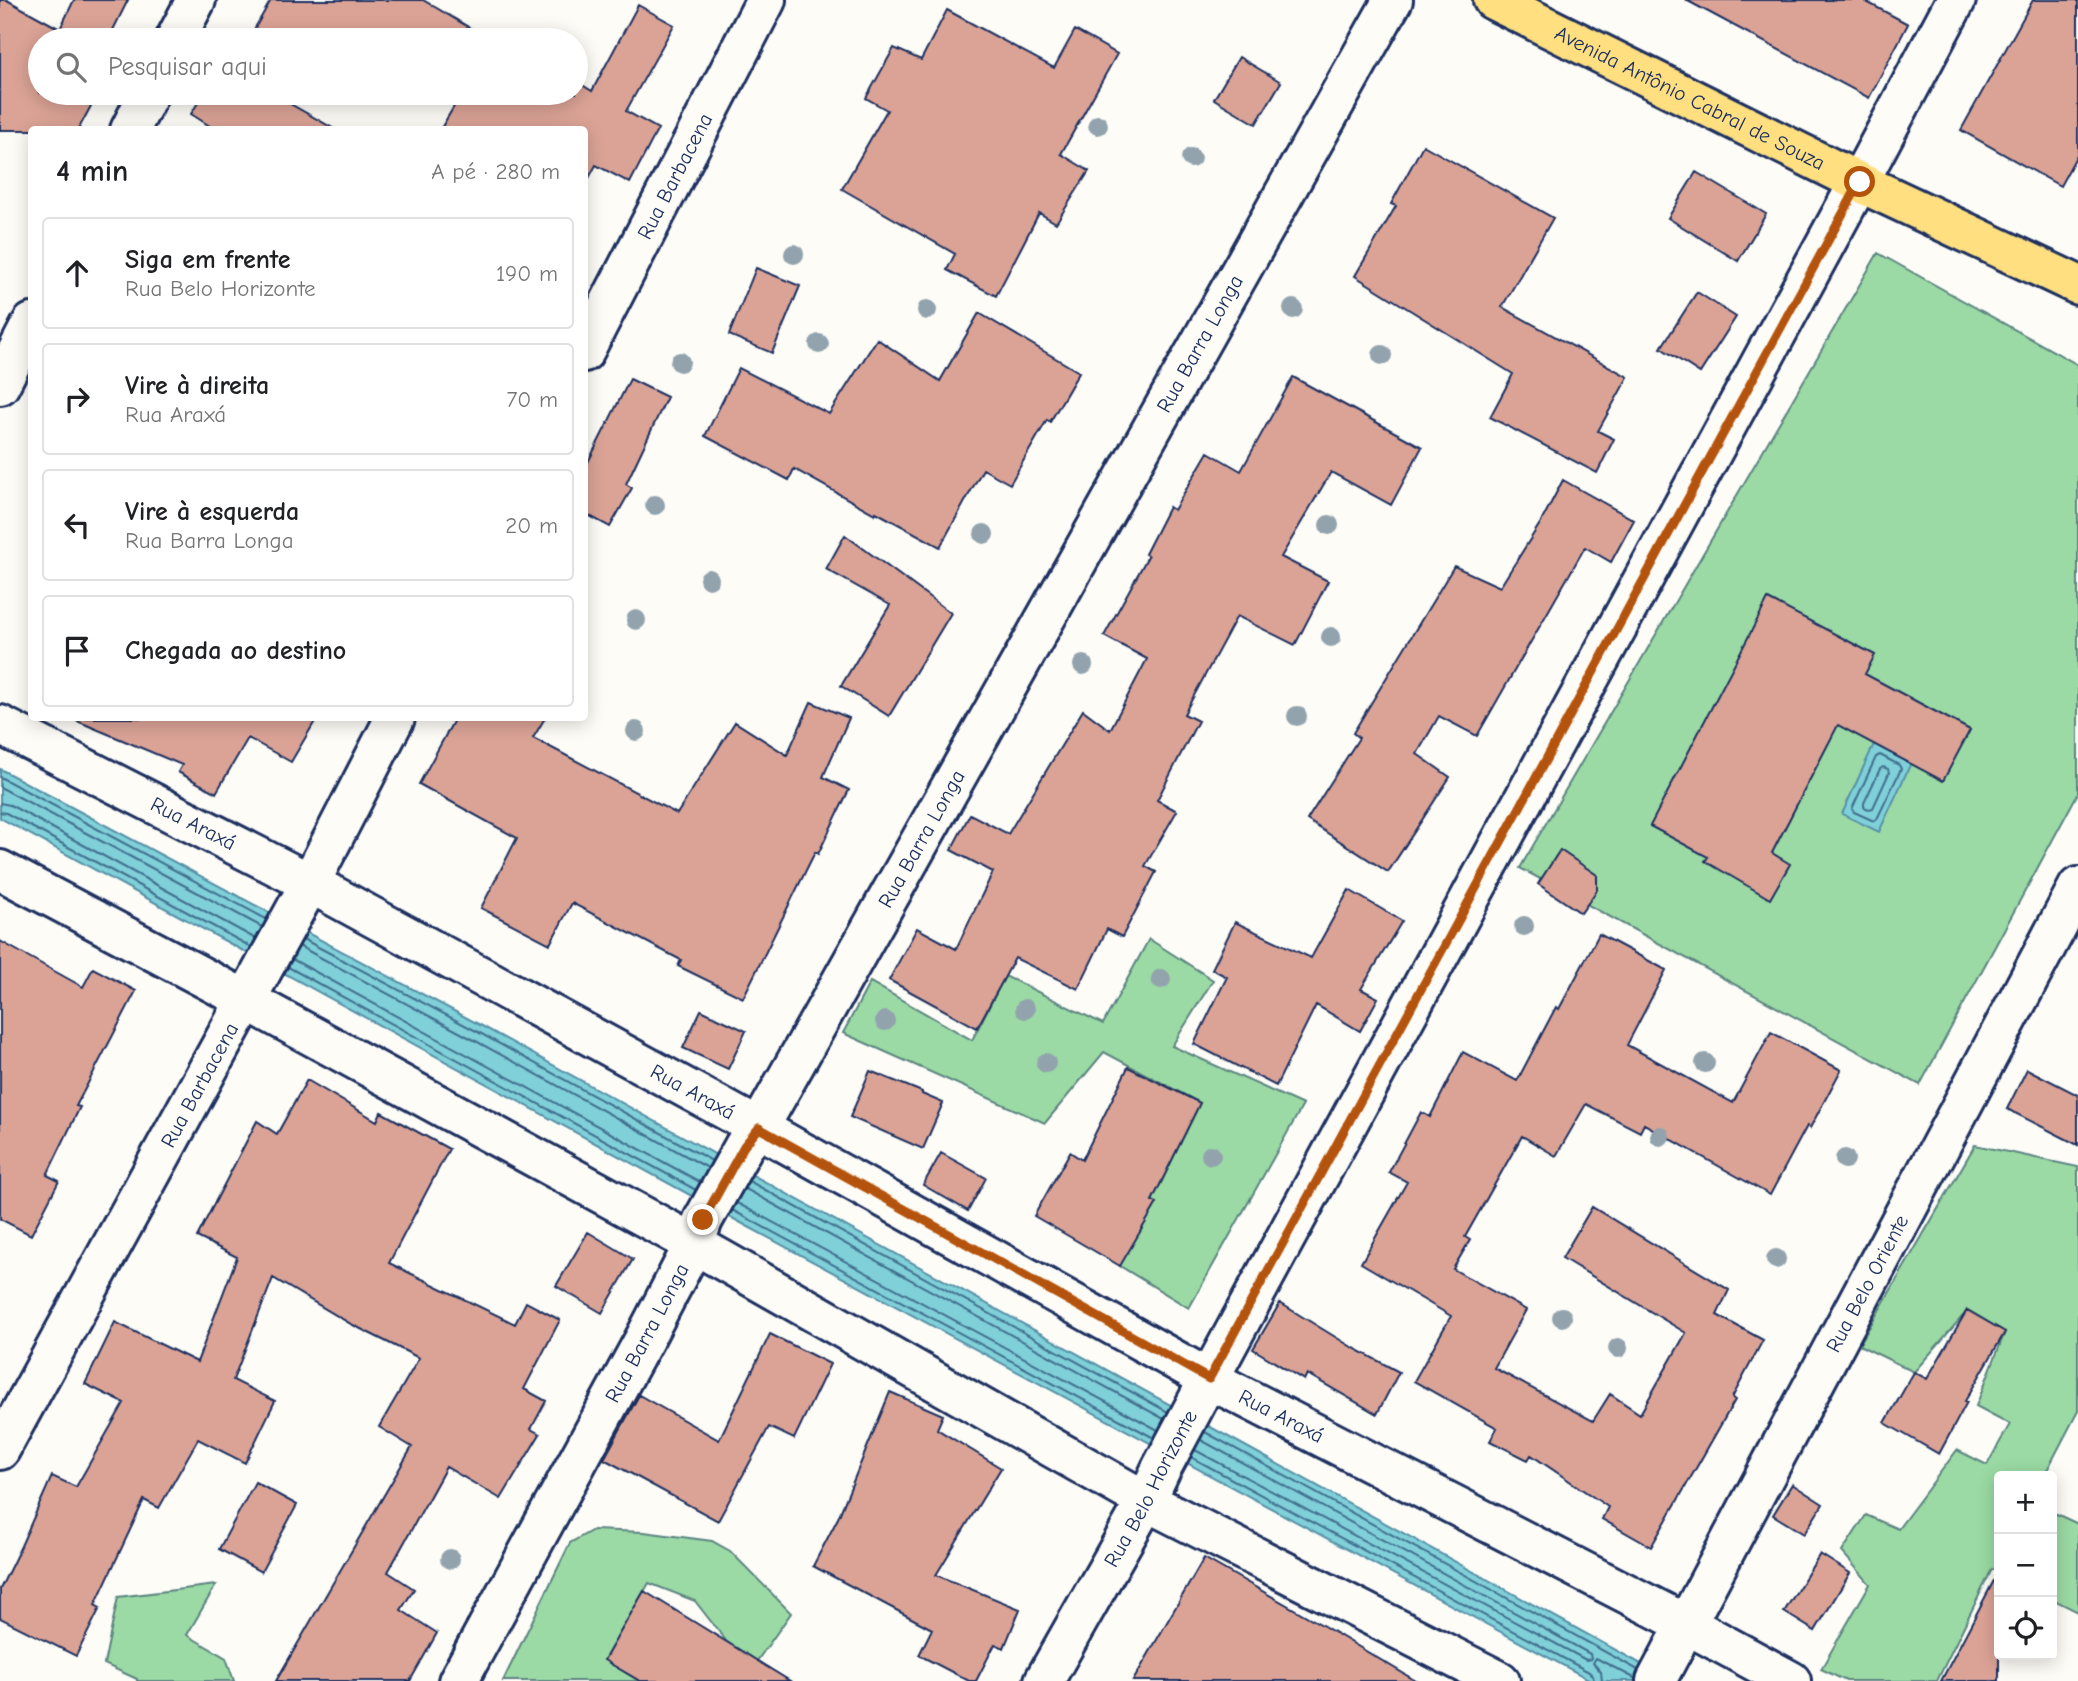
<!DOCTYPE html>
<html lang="pt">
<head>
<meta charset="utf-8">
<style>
  :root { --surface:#fff; --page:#f6f6f6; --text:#202124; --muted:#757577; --line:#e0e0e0 }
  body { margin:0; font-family:"Comic Neue",sans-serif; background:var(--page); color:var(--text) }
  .controls { position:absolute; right:21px; bottom:21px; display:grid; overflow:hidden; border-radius:7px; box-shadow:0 4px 18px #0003 }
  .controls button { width:63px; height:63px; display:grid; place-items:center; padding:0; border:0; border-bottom:2px solid var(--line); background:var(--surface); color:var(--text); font:35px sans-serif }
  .stop { position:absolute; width:21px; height:21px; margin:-16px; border:5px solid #b45309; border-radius:50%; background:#fff }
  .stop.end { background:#b45309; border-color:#fff; box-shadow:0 2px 7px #0008 }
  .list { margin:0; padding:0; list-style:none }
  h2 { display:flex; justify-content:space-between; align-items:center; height:91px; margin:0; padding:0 28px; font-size:30px }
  h2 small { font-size:23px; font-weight:400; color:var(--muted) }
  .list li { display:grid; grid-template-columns:46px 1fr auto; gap:21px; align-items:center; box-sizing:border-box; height:112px; margin:0 14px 14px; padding:0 14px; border:2px solid var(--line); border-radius:7px }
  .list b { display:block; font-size:26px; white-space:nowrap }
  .list p { margin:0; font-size:23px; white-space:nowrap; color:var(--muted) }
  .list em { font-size:23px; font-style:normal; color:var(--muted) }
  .icon { flex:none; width:38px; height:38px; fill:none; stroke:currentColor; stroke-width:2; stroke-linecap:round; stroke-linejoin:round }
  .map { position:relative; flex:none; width:2078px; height:1681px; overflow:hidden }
  .search { position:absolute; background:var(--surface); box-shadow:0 4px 18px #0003; left:28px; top:28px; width:560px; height:77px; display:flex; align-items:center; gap:18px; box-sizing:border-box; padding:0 24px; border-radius:38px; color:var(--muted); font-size:26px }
  .panel { position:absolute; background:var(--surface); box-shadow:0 4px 18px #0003; left:28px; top:126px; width:560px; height:595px; border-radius:7px }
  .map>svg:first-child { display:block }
  .green { fill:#9bdaa4; stroke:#5b8481; stroke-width:2 }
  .water { fill:#7fd0d8; stroke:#5790a7; stroke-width:2 }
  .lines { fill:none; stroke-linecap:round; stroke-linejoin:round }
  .shore { stroke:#436f8f; stroke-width:2 }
  .building { fill:#dba396; stroke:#1b2f5e; stroke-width:2 }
  .minor-casing { stroke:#1b2f5e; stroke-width:44 }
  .major-casing { stroke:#1b2f5e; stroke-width:44 }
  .minor { stroke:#fdfcf7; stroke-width:38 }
  .major { stroke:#ffdf80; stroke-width:38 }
  .tree { fill:#92a3ad }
  .route { stroke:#b45309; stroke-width:9 }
  .labels { text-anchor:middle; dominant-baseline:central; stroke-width:6; stroke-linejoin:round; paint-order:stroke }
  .street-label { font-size:21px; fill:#1b2f5e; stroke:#fdfcf7 }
</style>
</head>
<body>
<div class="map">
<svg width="2078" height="1681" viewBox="0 0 2078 1681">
  <rect width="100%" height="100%" fill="#fdfcf7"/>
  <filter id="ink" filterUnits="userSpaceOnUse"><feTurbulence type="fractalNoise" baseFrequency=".0143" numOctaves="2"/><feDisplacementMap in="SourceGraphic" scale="14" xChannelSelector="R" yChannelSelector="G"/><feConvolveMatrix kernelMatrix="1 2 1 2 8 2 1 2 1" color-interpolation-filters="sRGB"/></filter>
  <g filter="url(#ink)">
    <path class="green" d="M 1878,253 L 2078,365 L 2078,793 L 1920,1085 L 1520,868 Z
      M 1149,939 L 1213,980 L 1172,1046 L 1303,1105 L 1189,1308 L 1120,1266 L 1200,1103 L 1104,1052 L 1045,1123 L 843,1033 L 870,982 L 972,1040 L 1005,976 L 1103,1024 Z
      M 1975,1145 L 2078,1167 L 2078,1411 L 2044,1476 L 1999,1476 L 1999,1572 L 1992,1569 L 1937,1681 L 1846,1681 L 1821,1669 L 1870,1584 L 1842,1552 L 1866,1515 L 1898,1529 L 1957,1450 L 1987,1465 L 2010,1424 L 1976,1406 L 2005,1332 L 1968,1310 L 1914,1372 L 1859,1345 Z
      M 2052,1512 L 2078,1524 L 2078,1612 L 2052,1599 Z
      M 593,1530 L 644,1532 L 712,1541 L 730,1551 L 791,1613 L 757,1661 L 727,1642 L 695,1601 L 649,1583 L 605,1660 L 639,1681 L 503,1681 L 570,1543 Z
      M 216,1585 L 187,1635 L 226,1658 L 234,1681 L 137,1681 L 137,1679 L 104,1664 L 118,1597 Z"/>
    <path class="water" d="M 1874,744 L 1911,763 L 1879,832 L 1842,814 Z
      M 0,769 L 482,1026 L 1672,1681 L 1592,1681 L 743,1224 L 0,818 Z"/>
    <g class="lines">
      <path class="shore" d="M 1880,755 L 1899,765 L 1901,769 L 1877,819 L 1874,821 L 1854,812 L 1852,809 L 1876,757 Z
        M 1883,767 L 1888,769 L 1889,773 L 1873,808 L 1869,809 L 1864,807 L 1864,803 L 1880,769 Z
        M 0,777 L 266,919
        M 0,787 L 262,927
        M 0,803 L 10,805 L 256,939
        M 0,812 L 6,813 L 251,947
        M 303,939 L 478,1032 L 712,1161
        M 299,946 L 474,1040 L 708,1168
        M 292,959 L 700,1182
        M 288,967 L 696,1190
        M 749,1181 L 1168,1412
        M 744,1188 L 1164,1419
        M 737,1203 L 1158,1430
        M 732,1210 L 1154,1438
        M 1205,1432 L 1638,1670
        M 1195,1450 L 1586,1660 L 1591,1659 L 1590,1654 L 1201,1440
        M 1191,1457 L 1589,1672 L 1593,1676 L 1594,1681
        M 1602,1681 L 1601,1672 L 1593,1663 L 1596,1658 L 1636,1679"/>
    </g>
    <path class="building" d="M 0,0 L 7,0 L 60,29 L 74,0 L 128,0 L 108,40 L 40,40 L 40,93 L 98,93 L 78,130 L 0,130 Z
      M 271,0 L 423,0 L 487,38 L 492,31 L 507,40 L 248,40 Z
      M 1686,0 L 1863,0 L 1908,24 L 1869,98 Z
      M 2033,0 L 2078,0 L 2078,153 L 2060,186 L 1961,130 Z
      M 638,5 L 674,25 L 626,111 L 658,129 L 630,183 L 596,165 L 584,187 L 584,130 L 440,130 L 462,93 L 576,93 L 576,81 L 592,91 Z
      M 947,10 L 1054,68 L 1075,30 L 1117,54 L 1061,154 L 1089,171 L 1056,223 L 1039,213 L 996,296 L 947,270 L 955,254 L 842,189 L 887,110 L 866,98 L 894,48 L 921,60 Z
      M 1239,57 L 1281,82 L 1256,124 L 1214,99 Z
      M 204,93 L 271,93 L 336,130 L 216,130 L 191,114 Z
      M 1423,145 L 1553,218 L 1502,307 L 1628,377 L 1598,431 L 1614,439 L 1597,473 L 1490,417 L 1513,374 L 1355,276 L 1396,206 L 1391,204 Z
      M 1696,172 L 1766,214 L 1738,261 L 1668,218 Z
      M 756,268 L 800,286 L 772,353 L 729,335 Z
      M 1697,292 L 1736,317 L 1700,373 L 1661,348 Z
      M 979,313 L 1079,372 L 1050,422 L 1047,420 L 1010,484 L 983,469 L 940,547 L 876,512 L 875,514 L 794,469 L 789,480 L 705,436 L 739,368 L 829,414 L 877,339 L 940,381 Z
      M 1293,377 L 1422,447 L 1391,505 L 1331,472 L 1281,557 L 1328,581 L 1295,645 L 1237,616 L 1184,714 L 1198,721 L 1157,800 L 1177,811 L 1145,866 L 1156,872 L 1122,937 L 1107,929 L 1078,989 L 1015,958 L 977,1028 L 889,980 L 917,928 L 956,949 L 993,872 L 951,850 L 970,814 L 1008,834 L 1083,710 L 1110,730 L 1147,659 L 1104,636 L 1148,556 L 1145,554 L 1169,507 L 1174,510 L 1208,452 L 1241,471 Z
      M 630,379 L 667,397 L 626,484 L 632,488 L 610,527 L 584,513 L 584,470 Z
      M 1563,480 L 1634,520 L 1611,562 L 1585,547 L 1477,736 L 1439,716 L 1417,754 L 1450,777 L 1388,872 L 1307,820 L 1359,738 L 1353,733 L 1454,566 L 1500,587 L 1541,522 Z
      M 845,535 L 951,613 L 889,716 L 841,686 L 890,605 L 826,569 Z
      M 1768,599 L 1875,655 L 1865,674 L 1970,730 L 1943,781 L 1838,725 L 1772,853 L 1790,864 L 1770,899 L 1705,861 L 1708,857 L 1650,826 Z
      M 811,702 L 849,718 L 823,777 L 849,790 L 818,854 L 815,852 L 743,998 L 678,966 L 681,960 L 572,903 L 550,944 L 481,908 L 517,838 L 419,784 L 455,718 L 545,718 L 533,738 L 677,814 L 735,722 L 787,755 Z
      M 70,718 L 317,718 L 291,762 L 248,738 L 216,793 L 178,772 L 182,765 Z
      M 1560,850 L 1597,875 L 1597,890 L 1581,913 L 1538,884 Z
      M 1349,890 L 1402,921 L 1361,989 L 1378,998 L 1360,1031 L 1316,1005 L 1276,1086 L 1194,1044 L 1227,977 L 1212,969 L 1235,922 L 1311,958 Z
      M 1599,934 L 1666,970 L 1627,1045 L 1733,1103 L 1771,1032 L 1841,1070 L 1810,1128 L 1807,1126 L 1770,1195 L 1644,1124 L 1640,1132 L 1586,1104 L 1556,1156 L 1522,1136 L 1465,1237 L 1470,1240 L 1453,1269 L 1526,1310 L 1494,1368 L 1593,1421 L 1610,1394 L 1640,1414 L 1686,1333 L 1562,1258 L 1592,1207 L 1729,1290 L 1717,1315 L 1763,1340 L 1732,1398 L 1735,1400 L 1651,1547 L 1602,1519 L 1608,1507 L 1531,1455 L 1528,1460 L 1490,1441 L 1497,1428 L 1414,1381 L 1451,1316 L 1361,1263 L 1407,1182 L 1389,1172 L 1421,1112 L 1430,1117 L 1463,1052 L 1517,1081 L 1556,1007 L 1559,1009 Z
      M 0,941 L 83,987 L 93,968 L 136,991 L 76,1106 L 80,1107 L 47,1175 L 59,1181 L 31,1235 L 0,1219 Z
      M 701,1010 L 746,1031 L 728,1069 L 683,1048 Z
      M 1128,1067 L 1200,1103 L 1152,1201 L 1157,1203 L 1120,1266 L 1034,1216 L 1070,1152 L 1082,1160 Z
      M 2027,1069 L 2078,1095 L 2078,1145 L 2007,1109 Z
      M 870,1071 L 922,1092 L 922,1094 L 943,1103 L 923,1149 L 850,1117 Z
      M 307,1080 L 377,1121 L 381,1112 L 449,1149 L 389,1263 L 515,1324 L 526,1302 L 560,1320 L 524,1389 L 546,1401 L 531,1429 L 540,1434 L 501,1499 L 446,1467 L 388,1572 L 414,1589 L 401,1610 L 437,1633 L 410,1681 L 276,1681 L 412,1447 L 379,1427 L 419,1358 L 351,1324 L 273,1278 L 233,1380 L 275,1401 L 245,1463 L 198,1439 L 159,1508 L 144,1500 L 95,1605 L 100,1608 L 76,1656 L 0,1618 L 0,1589 L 21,1546 L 52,1476 L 76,1487 L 124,1403 L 85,1384 L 115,1322 L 197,1362 L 237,1257 L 197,1237 L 257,1121 L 277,1134 Z
      M 941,1153 L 986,1178 L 968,1211 L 923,1185 Z
      M 588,1232 L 633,1259 L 602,1313 L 556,1286 Z
      M 1280,1303 L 1350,1346 L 1399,1372 L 1377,1414 L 1307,1374 L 1304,1380 L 1253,1349 Z
      M 1967,1310 L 2005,1332 L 1965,1401 L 1967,1402 L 1939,1454 L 1885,1423 L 1914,1372 L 1927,1379 Z
      M 770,1334 L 830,1364 L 794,1439 L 769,1427 L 718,1521 L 604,1459 L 639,1395 L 719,1440 Z
      M 890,1392 L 943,1415 L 937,1429 L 1001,1468 L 936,1575 L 1020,1609 L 1004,1648 L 995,1644 L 976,1681 L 969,1681 L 919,1655 L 932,1629 L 813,1566 L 838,1518 Z
      M 255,1482 L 297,1505 L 261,1572 L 219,1549 Z
      M 1792,1484 L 1823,1504 L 1804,1534 L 1773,1515 Z
      M 1820,1554 L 1850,1573 L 1815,1631 L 1784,1612 Z
      M 1204,1558 L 1317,1622 L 1416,1681 L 1133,1681 Z
      M 1999,1571 L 1999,1681 L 1941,1681 Z
      M 644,1591 L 790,1681 L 640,1681 L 604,1660 Z"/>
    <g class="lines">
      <defs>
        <g id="minor">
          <path d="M 175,40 L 196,0"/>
          <path d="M 130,130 L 149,93"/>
          <path id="s1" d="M 584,352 L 766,0"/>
          <path d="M 0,385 L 32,323"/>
          <path id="s2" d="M 0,725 L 310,883 L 759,1128 L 1209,1379 L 1686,1624 L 1791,1681"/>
          <path d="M 0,870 L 246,1000 L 694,1244 L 1146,1501 L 1500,1681"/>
          <path id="s3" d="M 0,1450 L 310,883 L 395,718"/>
          <path id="s4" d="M 458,1681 L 646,1336 L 694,1244 L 703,1220 L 744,1146 L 759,1128 L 1393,0"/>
          <path id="s5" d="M 1044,1681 L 1146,1501 L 1161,1469 L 1209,1379 L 1859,182 L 1956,0"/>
          <path id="s6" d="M 1656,1681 L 2078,887"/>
        </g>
        <g id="major">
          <path id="s7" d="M 1493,0 L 1859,182 L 2078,285"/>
        </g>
      </defs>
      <use href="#minor" class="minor-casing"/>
      <use href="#major" class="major-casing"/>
      <use href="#minor" class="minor"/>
      <use href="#major" class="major"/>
    </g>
    <g class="tree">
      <circle cx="1098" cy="125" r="10"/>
      <circle cx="1191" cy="158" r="10"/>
      <circle cx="794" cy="254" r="10"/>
      <circle cx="1293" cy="309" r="10"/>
      <circle cx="927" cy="310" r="10"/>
      <circle cx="819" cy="344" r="10"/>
      <circle cx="1382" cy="355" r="10"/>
      <circle cx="680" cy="362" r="10"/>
      <circle cx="655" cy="505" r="10"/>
      <circle cx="1329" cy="525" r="10"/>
      <circle cx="984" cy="534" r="10"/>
      <circle cx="709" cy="579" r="10"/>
      <circle cx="636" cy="620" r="10"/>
      <circle cx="1331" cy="637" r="10"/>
      <circle cx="1083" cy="665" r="10"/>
      <circle cx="1297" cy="716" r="10"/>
      <circle cx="636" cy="731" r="10"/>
      <circle cx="1524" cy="926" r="10"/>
      <circle cx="1161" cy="979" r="10"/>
      <circle cx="1025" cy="1009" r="10"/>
      <circle cx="885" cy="1021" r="10"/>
      <circle cx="1046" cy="1063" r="10"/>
      <circle cx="1705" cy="1063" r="10"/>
      <circle cx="1660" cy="1136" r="10"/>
      <circle cx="1211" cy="1155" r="10"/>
      <circle cx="1845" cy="1159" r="10"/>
      <circle cx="1776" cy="1259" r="10"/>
      <circle cx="1562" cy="1317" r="10"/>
      <circle cx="1618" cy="1348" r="10"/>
      <circle cx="450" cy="1559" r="10"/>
    </g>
  </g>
  <g class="lines" filter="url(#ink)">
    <path class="route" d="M 703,1220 L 744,1146 L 759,1128 L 1209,1379 L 1860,182"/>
  </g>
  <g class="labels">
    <g class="street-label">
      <text stroke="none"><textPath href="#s7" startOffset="220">Avenida Antônio Cabral de Souza</textPath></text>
      <text stroke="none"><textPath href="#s1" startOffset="198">Rua Barbacena</textPath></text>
      <text stroke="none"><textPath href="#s4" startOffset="1530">Rua Barra Longa</textPath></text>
      <text stroke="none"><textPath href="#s2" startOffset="217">Rua Araxá</textPath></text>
      <text stroke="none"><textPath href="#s4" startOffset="962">Rua Barra Longa</textPath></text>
      <text stroke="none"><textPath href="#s3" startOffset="416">Rua Barbacena</textPath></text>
      <text stroke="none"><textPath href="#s2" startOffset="784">Rua Araxá</textPath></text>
      <text stroke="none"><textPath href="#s6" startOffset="450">Rua Belo Oriente</textPath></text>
      <text stroke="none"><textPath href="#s4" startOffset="396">Rua Barra Longa</textPath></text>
      <text stroke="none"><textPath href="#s2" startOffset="1456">Rua Araxá</textPath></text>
      <text stroke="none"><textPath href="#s5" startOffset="220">Rua Belo Horizonte</textPath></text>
    </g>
  </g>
</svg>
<div class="controls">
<button>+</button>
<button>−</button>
<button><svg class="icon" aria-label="locate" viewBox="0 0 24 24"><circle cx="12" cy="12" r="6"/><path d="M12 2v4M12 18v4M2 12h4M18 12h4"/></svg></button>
</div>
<div class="stop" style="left:1860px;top:182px"></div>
<div class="stop end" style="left:703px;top:1220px"></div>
<div class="search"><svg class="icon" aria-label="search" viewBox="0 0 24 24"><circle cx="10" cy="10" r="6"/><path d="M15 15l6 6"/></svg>Pesquisar aqui</div>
<section class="panel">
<h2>4 min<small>A pé · 280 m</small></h2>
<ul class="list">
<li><svg class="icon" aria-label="ahead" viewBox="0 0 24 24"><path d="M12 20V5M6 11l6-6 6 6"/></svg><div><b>Siga em frente</b><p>Rua Belo Horizonte</p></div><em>190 m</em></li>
<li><svg class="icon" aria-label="right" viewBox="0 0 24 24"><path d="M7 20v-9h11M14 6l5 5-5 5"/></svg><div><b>Vire à direita</b><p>Rua Araxá</p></div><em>70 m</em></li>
<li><svg class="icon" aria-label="left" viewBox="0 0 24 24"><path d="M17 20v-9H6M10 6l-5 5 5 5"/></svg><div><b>Vire à esquerda</b><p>Rua Barra Longa</p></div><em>20 m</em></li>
<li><svg class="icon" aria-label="arrive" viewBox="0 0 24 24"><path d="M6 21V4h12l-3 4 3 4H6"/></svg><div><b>Chegada ao destino</b></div></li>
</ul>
</section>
</div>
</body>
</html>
